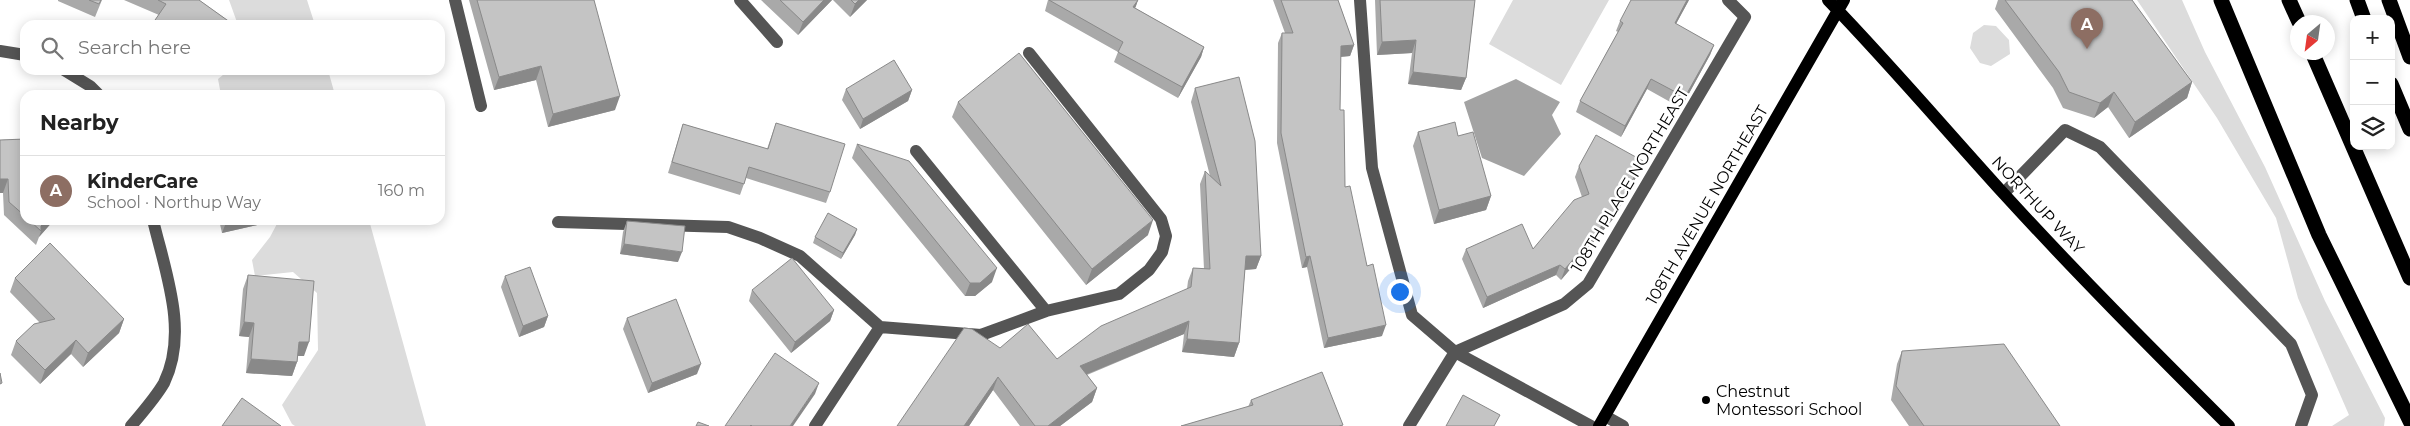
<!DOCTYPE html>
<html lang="en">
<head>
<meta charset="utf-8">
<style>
  :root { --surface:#fff; --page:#f6f6f6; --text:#222; --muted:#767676; --line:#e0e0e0; --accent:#111827 }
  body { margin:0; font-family:Montserrat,sans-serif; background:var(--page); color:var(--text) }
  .controls { position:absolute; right:15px; top:15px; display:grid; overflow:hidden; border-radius:10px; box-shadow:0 2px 12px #0003 }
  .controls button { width:45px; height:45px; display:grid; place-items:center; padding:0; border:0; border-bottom:1px solid var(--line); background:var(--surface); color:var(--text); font:25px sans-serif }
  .compass { position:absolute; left:2290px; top:15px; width:45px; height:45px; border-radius:50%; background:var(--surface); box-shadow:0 2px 12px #0003; rotate:209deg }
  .you { position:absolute; left:1399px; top:291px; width:18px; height:18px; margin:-12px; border:4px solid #fff; border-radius:50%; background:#1a73e8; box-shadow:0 0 0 8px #1a73e833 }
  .badge { display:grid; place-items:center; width:32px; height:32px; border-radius:50%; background:var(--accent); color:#fff; font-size:16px; font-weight:700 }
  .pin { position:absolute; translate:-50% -41px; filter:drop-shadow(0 1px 2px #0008) }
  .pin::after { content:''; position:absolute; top:26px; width:18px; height:15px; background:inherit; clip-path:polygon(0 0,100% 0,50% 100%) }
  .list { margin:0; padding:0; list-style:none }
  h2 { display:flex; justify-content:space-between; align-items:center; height:65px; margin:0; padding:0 20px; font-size:21px }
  h2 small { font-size:16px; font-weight:400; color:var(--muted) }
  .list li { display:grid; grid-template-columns:32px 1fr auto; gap:15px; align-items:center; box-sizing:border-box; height:70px; padding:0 20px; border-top:1px solid var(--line) }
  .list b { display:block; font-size:19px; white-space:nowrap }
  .list p { margin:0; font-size:16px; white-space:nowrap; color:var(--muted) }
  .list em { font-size:16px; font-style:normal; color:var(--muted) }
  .icon { flex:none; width:28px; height:28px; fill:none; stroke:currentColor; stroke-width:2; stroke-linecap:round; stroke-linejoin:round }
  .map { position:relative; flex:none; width:2410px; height:426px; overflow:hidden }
  .search { position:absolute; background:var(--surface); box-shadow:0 2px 12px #0003; left:20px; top:20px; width:425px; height:55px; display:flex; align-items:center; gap:12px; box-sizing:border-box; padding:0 18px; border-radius:15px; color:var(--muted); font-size:19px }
  .panel { position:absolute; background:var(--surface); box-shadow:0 2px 12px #0003; left:20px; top:90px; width:425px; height:135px; border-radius:15px }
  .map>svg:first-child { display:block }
  .green { fill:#dcdcdc }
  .water { fill:#a3a3a3 }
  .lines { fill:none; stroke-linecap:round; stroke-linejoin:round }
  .minor { stroke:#555; stroke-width:12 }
  .major { stroke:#000; stroke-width:12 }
  .highway { stroke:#000; stroke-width:15 }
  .wall { fill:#a9a9a9 }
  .shaded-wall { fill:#898989 }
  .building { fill:#c4c4c4; stroke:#898989 }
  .poi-dot { fill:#000; stroke:#fff; stroke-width:2 }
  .labels { text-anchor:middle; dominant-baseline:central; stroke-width:5; stroke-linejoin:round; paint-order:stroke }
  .street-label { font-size:16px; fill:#000; stroke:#fff }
  .poi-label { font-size:16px; fill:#000; stroke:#fff; text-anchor:start }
</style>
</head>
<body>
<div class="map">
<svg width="2410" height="426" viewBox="0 0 2410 426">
  <rect width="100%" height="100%" fill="#fff"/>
  <path class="green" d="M 229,0 L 307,0 L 315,25 L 238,25 Z
    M 1513,0 L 1609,0 L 1561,85 L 1489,44 Z
    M 2137,0 L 2182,0 L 2205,52 L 2265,167 L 2325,301 L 2385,418 L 2384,426 L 2332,426 L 2349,415 L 2298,298 L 2276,218 L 2217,118 Z
    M 1984,25 L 1996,26 L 2009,40 L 2010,54 L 1991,66 L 1980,63 L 1970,48 L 1973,33 Z
    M 229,70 L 328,70 L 335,95 L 221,95 L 218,79 Z
    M 279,220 L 369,220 L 426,426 L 295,426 L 292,424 L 282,405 L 318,350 L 317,293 L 293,272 L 255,276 L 252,260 L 270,237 Z"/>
  <path class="water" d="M 1516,79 L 1560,102 L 1552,115 L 1561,134 L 1524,176 L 1482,158 L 1464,102 Z"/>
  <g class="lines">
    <path class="minor" d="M 455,0 L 481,106
      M 740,0 L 777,42
      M 1360,0 L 1372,168 L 1412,315 L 1455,352 L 1591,426
      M 0,51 L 25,55
      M 64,70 L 90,86 L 99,95
      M 916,151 L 1046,311
      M 2004,193 L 2065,130 L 2100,147 L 2291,344 L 2312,395 L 2301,426
      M 558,222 L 728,227 L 760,238 L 800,256 L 880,327 L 815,426
      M 880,327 L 981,335 L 1046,311 L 1119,294 L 1149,270 L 1162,252 L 1166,236 L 1161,219 L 1029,53
      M 1605,416 L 1623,426
      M 131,426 C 142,413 156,397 164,383 C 189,332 165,271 153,220
      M 1409,426 L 1455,352 L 1564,304 L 1588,284 L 1745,17 L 1728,0"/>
    <path class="major" d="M 1828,0 C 1889,63 1945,129 2004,194 C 2077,274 2153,350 2229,426
      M 1599,426 L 1844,0"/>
    <path class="highway" d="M 2221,0 L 2319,235 L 2410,421
      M 2289,0 L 2299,22
      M 2357,0 L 2364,19
      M 2389,0 L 2410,57
      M 2312,52 L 2410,278
      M 2391,84 L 2410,129"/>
  </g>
  <path class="wall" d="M 58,0 L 102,0 L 95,17 L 58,1 Z
    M 124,0 L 199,0 L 234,25 L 152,25 L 159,15 Z
    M 469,0 L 594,0 L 615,110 L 548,127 L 536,80 L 494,90 Z
    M 761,0 L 832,0 L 798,35 Z
    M 833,0 L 867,0 L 850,17 Z
    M 1048,0 L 1138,0 L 1135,8 L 1204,47 L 1201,57 L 1178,98 L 1114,62 L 1118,52 L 1045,11 Z
    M 1273,0 L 1338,0 L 1354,45 L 1350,56 L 1341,57 L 1340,110 L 1345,187 L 1367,266 L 1382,336 L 1324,348 L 1307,267 L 1302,268 L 1277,143 L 1278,43 L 1282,33 L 1285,33 Z
    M 1375,0 L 1475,0 L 1466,78 L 1461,90 L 1408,84 L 1412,53 L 1377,55 Z
    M 1689,0 L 1676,24 L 1714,45 L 1710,55 L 1681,108 L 1647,89 L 1621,137 L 1576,112 L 1580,101 L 1618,32 L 1616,31 L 1620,21 Z
    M 1998,0 L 2132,0 L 2192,82 L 2187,98 L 2129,138 L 2108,107 L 2094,118 L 2063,108 L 2053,88 L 1995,9 Z
    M 198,70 L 207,70 L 204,74 Z
    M 1195,88 L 1261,256 L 1256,269 L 1245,270 L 1239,343 L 1234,357 L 1182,352 L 1184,334 L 1087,375 L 1097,388 L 1092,402 L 1060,426 L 1020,426 L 993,390 L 969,426 L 897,426 L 1000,348 L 1057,359 L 1187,289 L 1188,281 L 1193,268 L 1204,269 L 1200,184 L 1205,171 L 1210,176 L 1191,102 Z
    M 846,89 L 912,90 L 908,101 L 860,129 L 842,100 Z
    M 958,102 L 1148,235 L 1086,285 L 952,117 Z
    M 776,123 L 830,192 L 826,203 L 746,178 L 740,195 L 668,173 L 683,124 L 767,149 Z
    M 1418,132 L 1458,136 L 1491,196 L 1486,210 L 1434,224 L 1413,146 Z
    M 25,139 L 25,220 L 54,220 L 39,237 L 36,245 L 4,215 L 3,193 L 0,193 L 0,140 Z
    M 857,144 L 992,282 L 975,296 L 965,296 L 852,158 Z
    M 1579,166 L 1639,172 L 1613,219 L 1561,280 L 1556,275 L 1483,308 L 1462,259 L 1466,249 L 1533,249 L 1582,197 L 1575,177 Z
    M 219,220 L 267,220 L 266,223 L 222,233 Z
    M 627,221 L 678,262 L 620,254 L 623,232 Z
    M 857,229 L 855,235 L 841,259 L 813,243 L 815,237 Z
    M 248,275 L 304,356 L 298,356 L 297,362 L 292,376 L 246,373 L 249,337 L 239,336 L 243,289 Z
    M 505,276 L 548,316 L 544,327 L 519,337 L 501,287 Z
    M 15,278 L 124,319 L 119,333 L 83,367 L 71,354 L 40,384 L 11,355 L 16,341 L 40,323 L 10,292 Z
    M 752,290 L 834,310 L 830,321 L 791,353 L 749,301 Z
    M 627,318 L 697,374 L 648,393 L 623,329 Z
    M 1902,351 L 2060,426 L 1909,426 L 1891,400 L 1897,364 Z
    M 1251,400 L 1343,425 L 1342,426 L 1181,426 L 1248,407 Z"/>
  <path class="shaded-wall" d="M 824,0 L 832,0 L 798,35 L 803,22 Z
    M 859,0 L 867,0 L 850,17 L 855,4 Z
    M 1138,0 L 1136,6 L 1130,18 L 1133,7 Z
    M 1687,0 L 1689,0 L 1671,33 L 1675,23 Z
    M 1416,40 L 1412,53 L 1377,55 L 1382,42 Z
    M 1354,45 L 1350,56 L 1337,57 L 1341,46 Z
    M 1714,45 L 1710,55 L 1681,108 L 1685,97 Z
    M 1204,47 L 1201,57 L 1178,98 L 1182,87 Z
    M 541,66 L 536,80 L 494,90 L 499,77 Z
    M 1413,72 L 1466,78 L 1461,90 L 1408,84 Z
    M 1651,79 L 1647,89 L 1621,137 L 1625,126 Z
    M 2192,82 L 2187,98 L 2129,138 L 2135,122 Z
    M 912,90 L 908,101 L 860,129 L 863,119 Z
    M 2114,92 L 2108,107 L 2094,118 L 2100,103 Z
    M 620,96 L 615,110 L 548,127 L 553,114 Z
    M 1643,161 L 1639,172 L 1613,219 L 1561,280 L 1565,269 Z
    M 0,179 L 8,179 L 3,193 L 0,193 Z
    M 1491,196 L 1486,210 L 1434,224 L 1439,210 Z
    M 47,220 L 54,220 L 39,237 L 41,231 L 41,226 Z
    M 227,220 L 267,220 L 266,223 L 222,233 Z
    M 1153,220 L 1148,235 L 1086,285 L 1092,269 Z
    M 857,229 L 855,235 L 841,259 L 843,253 Z
    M 624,244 L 682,252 L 678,262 L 620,254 Z
    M 1246,256 L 1261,256 L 1256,269 L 1241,270 Z
    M 1310,256 L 1307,267 L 1302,268 L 1306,257 Z
    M 1560,265 L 1556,275 L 1483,308 L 1487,297 Z
    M 997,268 L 992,282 L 975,296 L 965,296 L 970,283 Z
    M 834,310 L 830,321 L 791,353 L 795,342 Z
    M 548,316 L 544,327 L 519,337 L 523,326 Z
    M 124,319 L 119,333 L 83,367 L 88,353 Z
    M 1189,321 L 1184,334 L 1075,379 L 1080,366 Z
    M 244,322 L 254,323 L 249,337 L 239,336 Z
    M 1386,325 L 1382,336 L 1324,348 L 1328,338 Z
    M 1187,339 L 1239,343 L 1234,357 L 1182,352 Z
    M 76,340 L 71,354 L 40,384 L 45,370 Z
    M 299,342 L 309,342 L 304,356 L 294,356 Z
    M 251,359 L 297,362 L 292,376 L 246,373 Z
    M 701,364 L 697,374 L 648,393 L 652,383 Z
    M 998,377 L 993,390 L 969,426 L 964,426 Z
    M 819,383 L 815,394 L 793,426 L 790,426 Z
    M 1097,388 L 1092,402 L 1060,426 L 1048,426 Z"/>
  <path class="building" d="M 89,0 L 101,0 L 99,4 Z
    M 158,0 L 199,0 L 234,25 L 156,25 L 153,23 L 166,4 Z
    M 477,0 L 594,0 L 620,96 L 553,114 L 541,66 L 499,77 Z
    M 780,0 L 824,0 L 803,22 Z
    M 851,0 L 859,0 L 855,4 Z
    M 1049,0 L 1138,0 L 1133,7 L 1204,47 L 1182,87 L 1118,52 L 1123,42 Z
    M 1281,0 L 1338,0 L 1354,45 L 1341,46 L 1340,110 L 1344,110 L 1345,187 L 1350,186 L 1367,266 L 1373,264 L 1386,325 L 1328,338 L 1310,256 L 1306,257 L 1281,133 L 1282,33 L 1293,33 Z
    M 1380,0 L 1475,0 L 1466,78 L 1413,72 L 1416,40 L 1382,42 Z
    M 1631,0 L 1687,0 L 1675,23 L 1714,45 L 1685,97 L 1651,79 L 1625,126 L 1580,101 L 1623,23 L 1620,21 Z
    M 2005,0 L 2132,0 L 2192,82 L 2135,122 L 2114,92 L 2100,103 L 2069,92 L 2059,72 Z
    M 1019,53 L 1153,220 L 1092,269 L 958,102 Z
    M 894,60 L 912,90 L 863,119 L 846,89 Z
    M 1239,77 L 1255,141 L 1261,256 L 1246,256 L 1239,343 L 1187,339 L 1189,321 L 1080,366 L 1097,388 L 1048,426 L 1035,426 L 998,377 L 964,426 L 897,426 L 964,328 L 972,329 L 1000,348 L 1028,324 L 1057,359 L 1101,326 L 1191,287 L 1193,268 L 1210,269 L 1205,171 L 1221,186 L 1195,88 Z
    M 1455,122 L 1458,136 L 1473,132 L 1491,196 L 1439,210 L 1418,132 Z
    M 776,123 L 845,144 L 830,192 L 749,167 L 744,184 L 672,162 L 683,124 L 768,149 Z
    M 1596,135 L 1643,161 L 1617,208 L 1565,269 L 1560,265 L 1487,297 L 1466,249 L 1522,224 L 1533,249 L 1574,200 L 1589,194 L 1579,166 Z
    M 25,139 L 25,216 L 9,202 L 8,179 L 0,179 L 0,140 Z
    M 857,144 L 909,161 L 997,268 L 980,283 L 970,283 Z
    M 828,213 L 857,229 L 843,253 L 815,237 Z
    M 29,220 L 47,220 L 41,226 L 41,231 Z
    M 627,221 L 685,226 L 682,252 L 624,244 Z
    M 50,243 L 124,319 L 88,353 L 76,340 L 45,370 L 16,341 L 34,324 L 55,319 L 15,278 Z
    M 792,258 L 834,310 L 795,342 L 752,290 Z
    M 530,267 L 548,316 L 523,326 L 505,276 Z
    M 248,275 L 314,281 L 309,342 L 299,342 L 297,362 L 251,359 L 254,323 L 244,322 Z
    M 676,299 L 701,364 L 652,383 L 627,318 Z
    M 2004,344 L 2060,426 L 1924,426 L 1896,386 L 1902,351 Z
    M 775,353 L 819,383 L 790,426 L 752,426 L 751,425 L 750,426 L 725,426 Z
    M 1322,372 L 1343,425 L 1339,426 L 1181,426 L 1253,405 L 1251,400 Z
    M 0,373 L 2,383 L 0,384 Z
    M 1463,395 L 1500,415 L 1494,426 L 1446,426 Z
    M 242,398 L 281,426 L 222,426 Z
    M 698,422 L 709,426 L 696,426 Z"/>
  <circle class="poi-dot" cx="1706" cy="400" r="5"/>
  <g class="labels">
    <g class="street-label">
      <text transform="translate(1630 180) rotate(-59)">108TH PLACE NORTHEAST</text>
      <text transform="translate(1707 205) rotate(-60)">108TH AVENUE NORTHEAST</text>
      <text transform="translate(2038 205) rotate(47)">NORTHUP WAY</text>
    </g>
    <g class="poi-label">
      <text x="1716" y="391">Chestnut<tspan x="1716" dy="18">Montessori School</tspan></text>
    </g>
  </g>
</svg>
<div class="controls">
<button>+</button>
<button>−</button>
<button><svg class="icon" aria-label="layers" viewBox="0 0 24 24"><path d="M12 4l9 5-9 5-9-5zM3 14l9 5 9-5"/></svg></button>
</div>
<svg class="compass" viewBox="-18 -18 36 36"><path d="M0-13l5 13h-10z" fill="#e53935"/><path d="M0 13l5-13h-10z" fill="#767676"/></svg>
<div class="you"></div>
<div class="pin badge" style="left:2087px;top:49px;background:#8d6e63">A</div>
<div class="search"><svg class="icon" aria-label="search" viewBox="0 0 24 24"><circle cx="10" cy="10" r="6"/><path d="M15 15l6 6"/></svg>Search here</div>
<section class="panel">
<h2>Nearby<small></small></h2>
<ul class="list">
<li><span class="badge" style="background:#8d6e63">A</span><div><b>KinderCare</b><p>School · Northup Way</p></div><em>160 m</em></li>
</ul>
</section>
</div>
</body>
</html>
